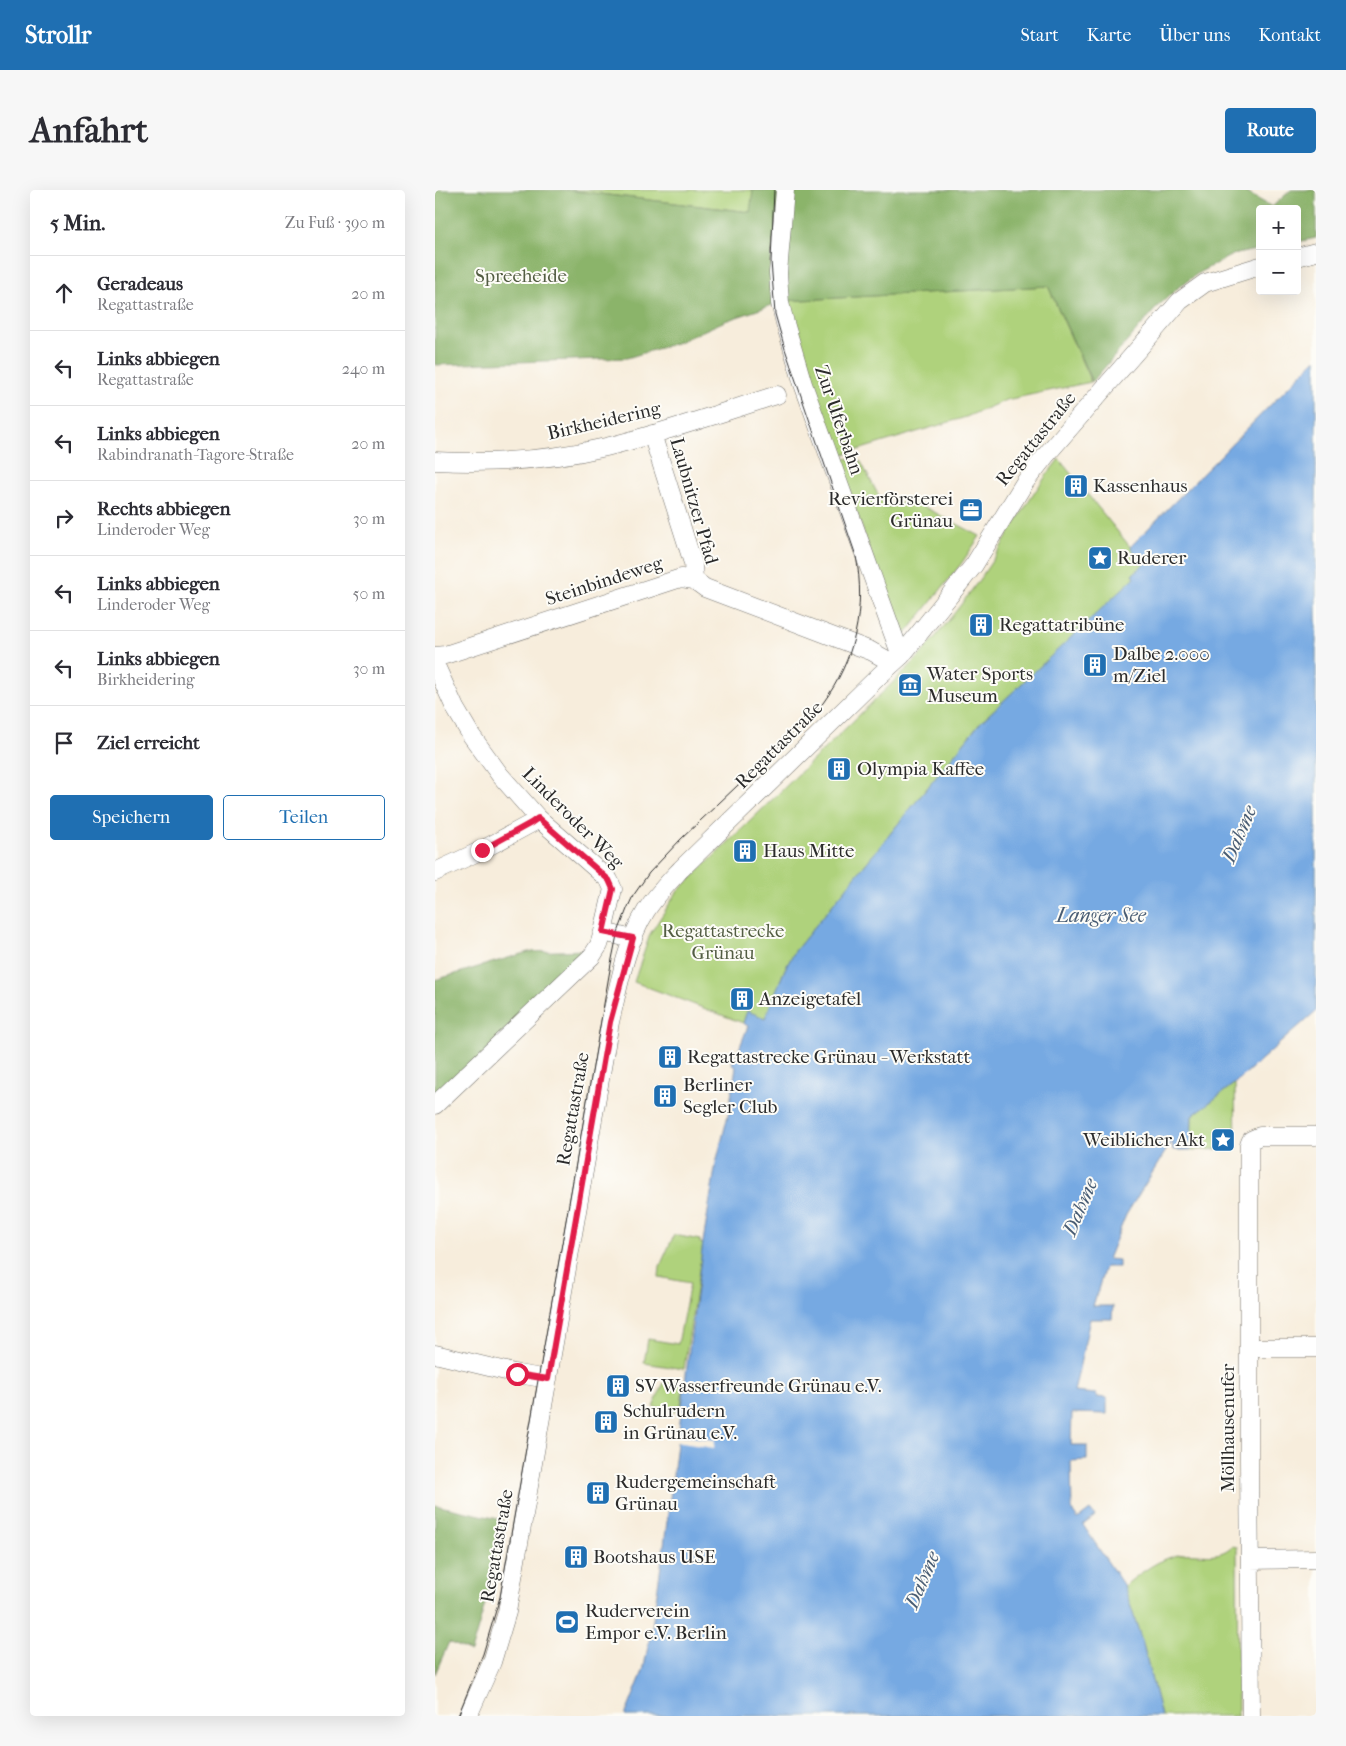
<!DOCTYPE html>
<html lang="de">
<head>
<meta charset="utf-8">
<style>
  :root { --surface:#fff; --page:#f7f7f7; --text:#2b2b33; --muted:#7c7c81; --line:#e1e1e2; --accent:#1f6fb2 }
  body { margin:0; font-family:"IM FELL French Canon",serif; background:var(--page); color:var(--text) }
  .controls { position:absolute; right:15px; top:15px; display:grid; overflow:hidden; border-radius:5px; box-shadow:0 5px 20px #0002 }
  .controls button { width:45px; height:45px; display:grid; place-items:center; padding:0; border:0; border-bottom:1px solid var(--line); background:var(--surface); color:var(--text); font:25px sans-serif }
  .stop { position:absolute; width:15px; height:15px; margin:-11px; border:4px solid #e11d48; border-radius:50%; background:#fff }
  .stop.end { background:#e11d48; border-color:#fff; box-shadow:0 1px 5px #0008 }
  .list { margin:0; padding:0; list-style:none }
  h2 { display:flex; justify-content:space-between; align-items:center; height:65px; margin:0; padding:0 20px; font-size:21px }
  h2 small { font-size:16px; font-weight:400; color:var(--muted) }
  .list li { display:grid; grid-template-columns:32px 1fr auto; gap:15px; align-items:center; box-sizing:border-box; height:75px; padding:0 20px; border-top:1px solid var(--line) }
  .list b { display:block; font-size:19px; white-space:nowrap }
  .list p { margin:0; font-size:16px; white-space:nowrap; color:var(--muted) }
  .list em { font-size:16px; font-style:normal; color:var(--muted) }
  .actions { display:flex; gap:10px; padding:15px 20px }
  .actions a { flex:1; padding:11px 0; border:1px solid var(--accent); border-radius:5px; text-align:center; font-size:18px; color:var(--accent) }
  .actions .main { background:var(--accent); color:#fff }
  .icon { flex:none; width:28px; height:28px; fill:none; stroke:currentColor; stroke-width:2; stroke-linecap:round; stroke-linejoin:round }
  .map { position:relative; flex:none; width:881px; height:1526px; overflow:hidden; border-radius:5px }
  header { display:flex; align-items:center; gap:30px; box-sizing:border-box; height:70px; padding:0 25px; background:var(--accent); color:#fff }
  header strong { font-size:24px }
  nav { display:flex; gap:28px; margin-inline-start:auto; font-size:18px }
  .intro { display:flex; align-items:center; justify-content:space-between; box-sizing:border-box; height:120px; padding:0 30px }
  h1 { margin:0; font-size:35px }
  .button { padding:12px 22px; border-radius:5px; background:var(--accent); color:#fff; font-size:18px; font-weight:700 }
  main { display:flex; gap:30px; padding:0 30px }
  aside { flex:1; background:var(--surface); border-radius:5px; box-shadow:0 5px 20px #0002 }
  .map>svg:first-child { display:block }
  .green { fill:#afd27b; stroke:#6d7e53 }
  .forest { fill:#8bb46b; stroke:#5b704b }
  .water { fill:#76a9e2; stroke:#506a86 }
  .pier { fill:#f7eddc }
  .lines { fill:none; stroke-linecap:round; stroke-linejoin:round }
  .minor-casing { stroke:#726f69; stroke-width:19 }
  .minor { stroke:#fff; stroke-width:18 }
  .tram { stroke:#2b2b2b; stroke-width:1 }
  .route { stroke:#e11d48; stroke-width:6 }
  .labels { text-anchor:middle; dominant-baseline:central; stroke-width:4; stroke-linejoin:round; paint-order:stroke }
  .park-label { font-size:19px; fill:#535d43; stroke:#fdfcf7 }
  .street-label { font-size:19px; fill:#2b2b2b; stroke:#fdfcf7 }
  .poi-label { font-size:19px; fill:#2b2b2b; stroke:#fdfcf7; text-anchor:start }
  .water-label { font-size:20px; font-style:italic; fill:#495d74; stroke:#fdfcf7 }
</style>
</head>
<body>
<header>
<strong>Strollr</strong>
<nav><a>Start</a><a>Karte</a><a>Über uns</a><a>Kontakt</a></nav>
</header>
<div class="intro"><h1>Anfahrt</h1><a class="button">Route</a></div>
<main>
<aside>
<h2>5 Min.<small>Zu Fuß · 390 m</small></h2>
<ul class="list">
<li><svg class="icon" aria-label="ahead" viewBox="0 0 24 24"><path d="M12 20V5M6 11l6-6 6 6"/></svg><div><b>Geradeaus</b><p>Regattastraße</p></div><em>20 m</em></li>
<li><svg class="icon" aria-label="left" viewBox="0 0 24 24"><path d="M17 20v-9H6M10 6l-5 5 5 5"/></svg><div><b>Links abbiegen</b><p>Regattastraße</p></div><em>240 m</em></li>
<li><svg class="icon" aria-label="left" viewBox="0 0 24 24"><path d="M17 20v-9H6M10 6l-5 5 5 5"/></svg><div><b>Links abbiegen</b><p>Rabindranath-Tagore-Straße</p></div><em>20 m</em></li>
<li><svg class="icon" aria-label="right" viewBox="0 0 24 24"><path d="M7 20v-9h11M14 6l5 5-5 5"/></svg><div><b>Rechts abbiegen</b><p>Linderoder Weg</p></div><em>30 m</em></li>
<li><svg class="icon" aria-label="left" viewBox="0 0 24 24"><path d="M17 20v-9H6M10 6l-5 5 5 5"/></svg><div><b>Links abbiegen</b><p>Linderoder Weg</p></div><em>50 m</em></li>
<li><svg class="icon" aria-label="left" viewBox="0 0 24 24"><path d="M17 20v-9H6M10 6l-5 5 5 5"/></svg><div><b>Links abbiegen</b><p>Birkheidering</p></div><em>30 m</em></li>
<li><svg class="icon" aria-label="arrive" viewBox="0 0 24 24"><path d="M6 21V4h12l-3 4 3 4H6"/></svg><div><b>Ziel erreicht</b></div></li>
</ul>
<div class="actions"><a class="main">Speichern</a><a>Teilen</a></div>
</aside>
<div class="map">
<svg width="881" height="1526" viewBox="0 0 881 1526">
  <rect width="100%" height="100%" fill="#fdfcf7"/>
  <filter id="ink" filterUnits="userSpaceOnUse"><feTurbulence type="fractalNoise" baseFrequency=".02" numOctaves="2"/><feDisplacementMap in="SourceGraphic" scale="10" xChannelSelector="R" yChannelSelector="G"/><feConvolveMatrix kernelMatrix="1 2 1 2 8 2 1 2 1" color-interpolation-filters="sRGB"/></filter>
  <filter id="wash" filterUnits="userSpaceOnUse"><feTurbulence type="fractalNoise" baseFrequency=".0096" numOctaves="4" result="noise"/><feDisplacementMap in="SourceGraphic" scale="20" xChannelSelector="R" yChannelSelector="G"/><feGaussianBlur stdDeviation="1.12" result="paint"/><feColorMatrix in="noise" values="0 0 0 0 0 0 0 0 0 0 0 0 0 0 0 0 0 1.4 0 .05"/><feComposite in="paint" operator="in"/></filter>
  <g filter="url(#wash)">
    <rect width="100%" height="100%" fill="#f7eddc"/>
    <path class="green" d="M 131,0 L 318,0 L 316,22 Z
      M 613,96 L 656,192 L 571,210 L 531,227 L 403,266 L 426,272 L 450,318 L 476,310 L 545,346 L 526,374 L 469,446 L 464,445 L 349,111 Z
      M 624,269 L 709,374 L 699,384 L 701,387 L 546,532 L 532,549 L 360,761 L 350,779 L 330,828 L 311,824 L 308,833 L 199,792 L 215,744 L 242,702 L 483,468 C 508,438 533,407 555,374 C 578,339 597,302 624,269 Z
      M 800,893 L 801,959 L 756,960 L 757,926 Z
      M 239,1045 L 265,1050 L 265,1053 L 268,1054 L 249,1179 L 209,1173 L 213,1149 L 243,1154 L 255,1093 L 224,1087 L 225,1076 Z
      M 230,1190 L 249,1193 L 245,1222 L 218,1217 Z
      M 797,1356 L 802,1357 L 803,1526 L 726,1526 L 708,1454 L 689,1396 C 707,1382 724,1368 748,1364 C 765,1362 783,1370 797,1356 Z"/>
    <path class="forest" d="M 0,0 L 131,0 L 315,22 L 318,0 L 807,0 L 837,17 L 856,0 L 881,0 L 881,48 L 862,52 L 862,19 L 825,19 L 825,59 L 797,65 L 765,82 L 745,96 L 723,116 L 657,192 L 613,96 L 349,111 L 290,131 L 241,153 L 192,168 L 0,175 Z
      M 152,760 L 0,914 L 0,790 L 93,762 Z
      M 0,1315 L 68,1330 L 55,1397 L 36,1462 L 14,1452 L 0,1484 Z"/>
    <path class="water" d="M 881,169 L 881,821 L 800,893 L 757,926 L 756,960 L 738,960 L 737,951 L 691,1025 L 673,1069 L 684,1070 L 684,1077 L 670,1077 L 658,1116 L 678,1116 L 677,1129 L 655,1129 L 639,1202 L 661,1204 L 661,1207 L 672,1208 L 672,1224 L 637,1223 L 636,1255 L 652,1255 L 652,1270 L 636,1271 L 637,1321 L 643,1329 L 655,1320 L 660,1326 L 648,1335 L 689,1396 L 708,1454 L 726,1526 L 190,1526 L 208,1481 L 217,1437 L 229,1355 L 268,1052 L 281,973 L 293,925 L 301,877 L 297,875 L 298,867 L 301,867 L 313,836 L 308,833 L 312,821 L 330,828 L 350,779 L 360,761 L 532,549 L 546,532 L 700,387 L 698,384 L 709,374 L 695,357 Z"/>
    <path class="pier" d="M 242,1245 L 280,1250 L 279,1258 L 241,1252 Z"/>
  </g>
  <g filter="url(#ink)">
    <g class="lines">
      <defs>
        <path id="minor" d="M 350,0 L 343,83 L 345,113 L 350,133 L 368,194 L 466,466
          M 862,67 L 881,62
          M 217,244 L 258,373 L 259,390
          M 0,271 C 56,274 116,270 171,257 C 229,243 285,223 342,205
          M 0,466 L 10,465 L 246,388 L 259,390 L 270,398 L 436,461 L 452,470 L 458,472
          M 0,474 L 20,518 L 36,545 L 65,585 L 103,628 L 174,690 L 178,699 L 168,742 L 164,755 L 157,766 L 0,915
          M 0,682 L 47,660 L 97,633 L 103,628
          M 168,742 L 198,749
          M 814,1158 L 881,1158
          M 0,1164 L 83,1184 L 113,1189
          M 815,1370 L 881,1369
          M 33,1526 L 57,1472 L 72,1422 L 175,832 C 184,795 191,753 211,721 C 221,705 234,692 246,679 L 445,485 L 466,466 L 539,375 L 590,292 L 612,264 L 745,111 L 770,93 L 825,76
          M 816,1526 L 814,1269 L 814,955 L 816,950 L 825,946 L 881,946"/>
      </defs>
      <use href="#minor" class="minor-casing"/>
      <use href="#minor" class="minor"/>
      <path class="tram" d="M 23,1526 L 48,1464 L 65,1407 L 176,774 L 182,745 L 192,719 L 198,706 L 214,683 L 246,649 L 376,526 L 388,513 C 420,469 431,419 421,366 L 350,159 L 340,124 L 336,71 L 339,0"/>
    </g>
  </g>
  <g class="lines" filter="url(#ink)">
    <path class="route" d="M 47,660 L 96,633 L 103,628 L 174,690 L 178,699 L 168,742 L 198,748 L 175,832 L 113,1189 L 82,1184"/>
  </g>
  <defs>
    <symbol id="building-square" viewBox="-11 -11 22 22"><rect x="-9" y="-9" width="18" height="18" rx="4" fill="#1f6fb2" stroke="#fdfcf7"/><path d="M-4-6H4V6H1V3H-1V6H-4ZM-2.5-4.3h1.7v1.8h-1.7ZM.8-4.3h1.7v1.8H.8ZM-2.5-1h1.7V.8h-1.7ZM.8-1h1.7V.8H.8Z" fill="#fff"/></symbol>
    <symbol id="office-square" viewBox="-11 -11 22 22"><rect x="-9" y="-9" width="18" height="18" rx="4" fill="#1f6fb2" stroke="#fdfcf7"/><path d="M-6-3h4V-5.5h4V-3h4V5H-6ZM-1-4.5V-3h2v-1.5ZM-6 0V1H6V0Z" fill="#fff"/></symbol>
    <symbol id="sight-square" viewBox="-11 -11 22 22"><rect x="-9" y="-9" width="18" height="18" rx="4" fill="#1f6fb2" stroke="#fdfcf7"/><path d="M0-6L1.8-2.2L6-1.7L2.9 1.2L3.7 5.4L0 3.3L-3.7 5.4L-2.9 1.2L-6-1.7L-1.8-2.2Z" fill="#fff"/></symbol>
    <symbol id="museum-square" viewBox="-11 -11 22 22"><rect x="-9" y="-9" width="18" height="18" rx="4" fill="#1f6fb2" stroke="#fdfcf7"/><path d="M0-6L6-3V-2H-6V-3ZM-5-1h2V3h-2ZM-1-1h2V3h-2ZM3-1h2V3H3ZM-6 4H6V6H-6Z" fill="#fff"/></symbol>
    <symbol id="stadium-square" viewBox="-11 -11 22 22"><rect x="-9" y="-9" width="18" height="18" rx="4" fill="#1f6fb2" stroke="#fdfcf7"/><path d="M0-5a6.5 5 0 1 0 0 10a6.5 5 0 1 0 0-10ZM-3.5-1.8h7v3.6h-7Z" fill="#fff"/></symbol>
  </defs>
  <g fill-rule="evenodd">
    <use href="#building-square" x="627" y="282" width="28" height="28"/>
    <use href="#office-square" x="522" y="306" width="28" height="28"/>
    <use href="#sight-square" x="651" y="354" width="28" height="28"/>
    <use href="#building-square" x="532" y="421" width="28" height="28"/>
    <use href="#building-square" x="646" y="461" width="28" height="28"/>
    <use href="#museum-square" x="461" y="481" width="28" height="28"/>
    <use href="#building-square" x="390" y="565" width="28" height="28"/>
    <use href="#building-square" x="296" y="647" width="28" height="28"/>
    <use href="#building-square" x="293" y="795" width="28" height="28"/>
    <use href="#building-square" x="221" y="853" width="28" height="28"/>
    <use href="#building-square" x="216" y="892" width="28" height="28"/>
    <use href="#sight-square" x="774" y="936" width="28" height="28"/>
    <use href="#building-square" x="169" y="1182" width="28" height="28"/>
    <use href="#building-square" x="157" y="1218" width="28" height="28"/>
    <use href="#building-square" x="149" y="1289" width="28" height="28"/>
    <use href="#building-square" x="127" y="1353" width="28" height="28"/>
    <use href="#stadium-square" x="118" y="1418" width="28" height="28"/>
  </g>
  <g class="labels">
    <g class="park-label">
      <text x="86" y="86">Spreeheide</text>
      <text x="288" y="741">Regattastrecke<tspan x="288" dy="22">Grünau</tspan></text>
    </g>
    <g class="street-label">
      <text transform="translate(404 230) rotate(71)">Zur Uferbahn</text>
      <text transform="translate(169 231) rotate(-13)">Birkheidering</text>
      <text transform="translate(601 249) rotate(-51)">Regattastraße</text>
      <text transform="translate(259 311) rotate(74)">Laubnitzer Pfad</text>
      <text transform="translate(169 391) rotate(-18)">Steinbindeweg</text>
      <text transform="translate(344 555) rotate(-45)">Regattastraße</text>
      <text transform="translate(138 628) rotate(45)">Linderoder Weg</text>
      <text transform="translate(138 919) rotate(-80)">Regattastraße</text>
      <text transform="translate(793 1238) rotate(-90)">Möllhausenufer</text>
      <text transform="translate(62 1356) rotate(-80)">Regattastraße</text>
    </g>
    <g class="poi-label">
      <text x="658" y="296">Kassenhaus</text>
      <text x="518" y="309" text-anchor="end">Revierförsterei<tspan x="518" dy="22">Grünau</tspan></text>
      <text x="682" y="368">Ruderer</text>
      <text x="564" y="435">Regattatribüne</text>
      <text x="678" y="464">Dalbe 2.000<tspan x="678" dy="22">m/Ziel</tspan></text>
      <text x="492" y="484">Water Sports<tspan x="492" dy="22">Museum</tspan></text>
      <text x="422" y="579">Olympia Kaffee</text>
      <text x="328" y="661">Haus Mitte</text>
      <text x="324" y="809">Anzeigetafel</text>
      <text x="252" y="867">Regattastrecke Grünau - Werkstatt</text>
      <text x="248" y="895">Berliner<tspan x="248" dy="22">Segler Club</tspan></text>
      <text x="770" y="950" text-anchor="end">Weiblicher Akt</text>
      <text x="200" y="1196">SV Wasserfreunde Grünau e.V.</text>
      <text x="188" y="1221">Schulrudern<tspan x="188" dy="22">in Grünau e.V.</tspan></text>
      <text x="180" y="1292">Rudergemeinschaft<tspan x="180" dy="22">Grünau</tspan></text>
      <text x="158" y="1367">Bootshaus USE</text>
      <text x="150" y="1421">Ruderverein<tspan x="150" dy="22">Empor e.V. Berlin</tspan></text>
    </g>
    <g class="water-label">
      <text transform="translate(804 644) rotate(-67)">Dahme</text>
      <text x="666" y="725">Langer See</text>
      <text transform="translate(645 1017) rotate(-67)">Dahme</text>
      <text transform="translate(487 1390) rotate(-67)">Dahme</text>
    </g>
  </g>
</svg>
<div class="controls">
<button>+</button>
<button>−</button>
</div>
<div class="stop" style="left:82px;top:1184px"></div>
<div class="stop end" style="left:47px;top:660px"></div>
</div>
</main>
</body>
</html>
